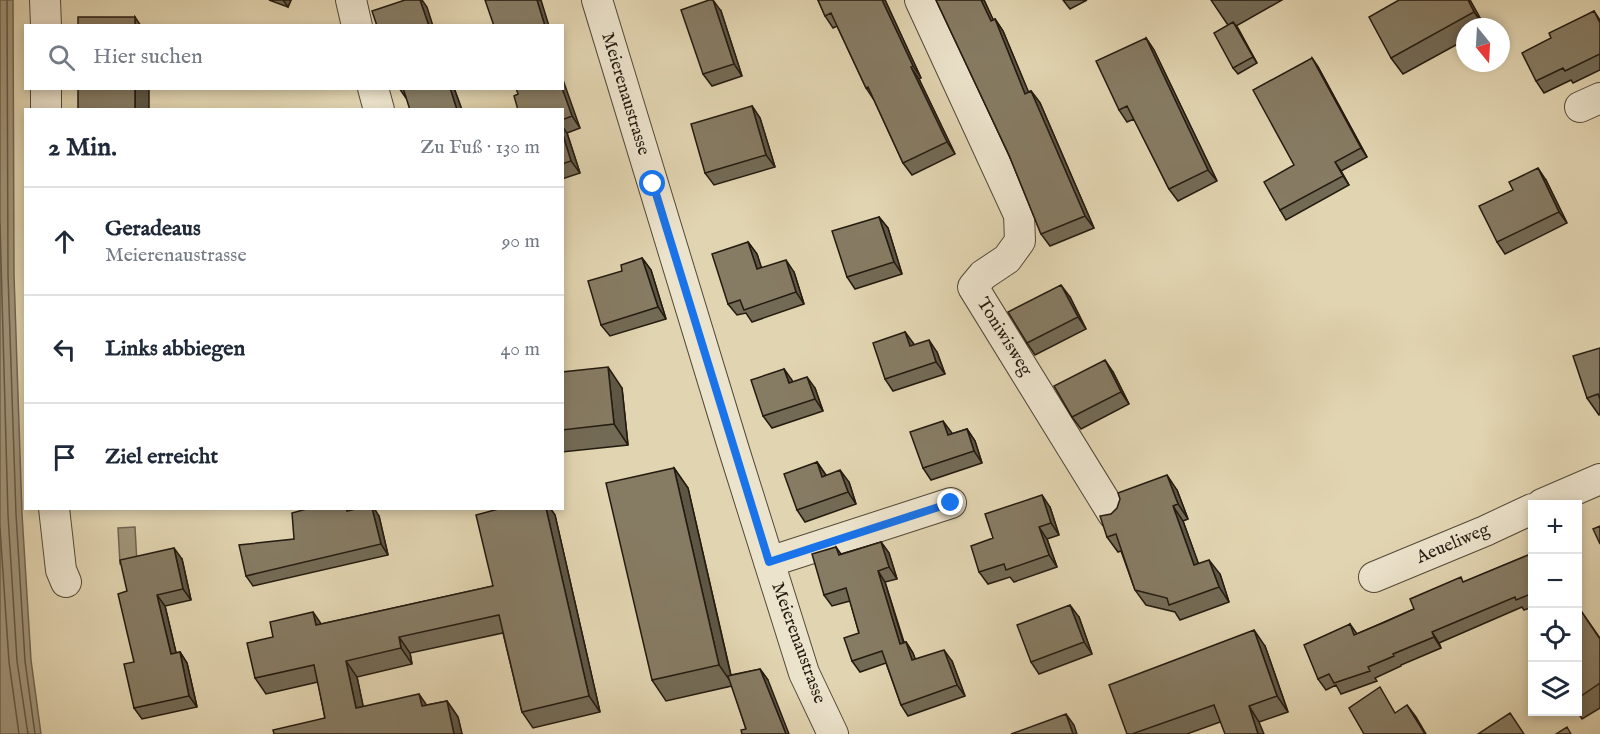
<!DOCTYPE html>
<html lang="de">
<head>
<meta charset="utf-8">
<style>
  :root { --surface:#fff; --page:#f2f2f3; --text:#1f2937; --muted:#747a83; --line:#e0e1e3 }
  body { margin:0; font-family:"IM FELL English",serif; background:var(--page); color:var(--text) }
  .controls { position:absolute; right:18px; bottom:18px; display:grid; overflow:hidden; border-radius:0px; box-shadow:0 3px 9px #0003 }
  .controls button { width:54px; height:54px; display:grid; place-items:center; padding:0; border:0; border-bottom:2px solid var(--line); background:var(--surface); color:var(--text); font:30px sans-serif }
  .compass { position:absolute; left:1456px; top:18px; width:54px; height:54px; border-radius:50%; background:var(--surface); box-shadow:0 3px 9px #0003; rotate:162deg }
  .stop { position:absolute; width:18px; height:18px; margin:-14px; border:4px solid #1a73e8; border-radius:50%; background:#fff }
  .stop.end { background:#1a73e8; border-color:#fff; box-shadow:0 2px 6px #0008 }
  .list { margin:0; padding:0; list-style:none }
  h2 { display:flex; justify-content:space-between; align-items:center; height:78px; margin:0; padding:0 24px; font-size:26px }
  h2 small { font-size:20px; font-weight:400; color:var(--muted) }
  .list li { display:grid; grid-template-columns:39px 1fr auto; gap:18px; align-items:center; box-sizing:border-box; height:108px; padding:0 24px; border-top:2px solid var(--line) }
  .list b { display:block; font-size:22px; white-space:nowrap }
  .list p { margin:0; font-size:20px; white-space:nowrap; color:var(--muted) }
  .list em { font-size:20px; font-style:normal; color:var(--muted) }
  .icon { flex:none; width:33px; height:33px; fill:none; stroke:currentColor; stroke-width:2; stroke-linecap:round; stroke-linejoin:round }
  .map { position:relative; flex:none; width:1600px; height:734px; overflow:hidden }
  .search { position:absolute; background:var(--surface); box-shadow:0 3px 9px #0003; left:24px; top:24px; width:540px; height:66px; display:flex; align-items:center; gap:15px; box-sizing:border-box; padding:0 21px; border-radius:0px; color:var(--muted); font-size:22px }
  .panel { position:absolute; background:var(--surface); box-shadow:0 3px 9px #0003; left:24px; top:108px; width:540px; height:402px; border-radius:0px }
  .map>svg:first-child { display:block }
  .water { fill:#a1957a; stroke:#6f6450; stroke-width:1.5 }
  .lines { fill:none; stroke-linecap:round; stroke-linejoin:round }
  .shore { stroke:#625845; stroke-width:1.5 }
  .minor-casing { stroke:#534938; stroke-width:32 }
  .minor { stroke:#ece3cc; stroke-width:30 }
  .wall { fill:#736a55; stroke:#241b10; stroke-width:1.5 }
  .shaded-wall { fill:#5e5645; stroke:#241b10; stroke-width:1.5 }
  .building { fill:#867b63; stroke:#241b10; stroke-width:1.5 }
  .route { stroke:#1a73e8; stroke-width:8 }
  .labels { text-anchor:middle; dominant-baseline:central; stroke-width:4.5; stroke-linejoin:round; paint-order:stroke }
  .street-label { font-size:18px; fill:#241b10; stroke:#ece3cc }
</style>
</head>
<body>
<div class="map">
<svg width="1600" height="734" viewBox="0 0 1600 734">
  <rect width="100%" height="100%" fill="#e1d4b0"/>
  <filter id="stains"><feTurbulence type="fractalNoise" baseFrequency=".00333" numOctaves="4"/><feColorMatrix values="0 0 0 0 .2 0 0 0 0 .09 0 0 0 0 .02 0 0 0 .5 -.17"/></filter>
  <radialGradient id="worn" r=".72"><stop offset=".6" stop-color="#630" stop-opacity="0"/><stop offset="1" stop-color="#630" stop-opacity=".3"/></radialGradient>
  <path class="water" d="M 0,0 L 13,0 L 14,275 L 22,514 L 31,660 L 41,734 L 0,734 Z
    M 135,527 L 137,563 L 120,564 L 118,528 Z"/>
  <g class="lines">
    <path class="shore" d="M 7,0 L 8,275 L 16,514 L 25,661 L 35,734
      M 0,224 L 8,515 L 17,661 L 28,734
      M 0,528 L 9,662 L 19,734"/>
    <defs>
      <path id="minor" d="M 45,0 L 46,26
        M 351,0 L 357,26
        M 597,0 L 734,450 L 804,673 L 833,734
        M 920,0 L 1019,215 L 1020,241 L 1007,259 L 983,275 L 973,287 L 1113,514
        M 46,88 L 46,110
        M 373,88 L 379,110
        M 1580,107 L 1600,98
        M 1542,504 L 1600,479
        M 54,508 L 61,570 L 66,582
        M 769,562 L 951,503
        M 1374,577 L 1485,531 L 1532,509"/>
    </defs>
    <use href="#minor" class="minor-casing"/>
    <use href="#minor" class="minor"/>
  </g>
  <path class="wall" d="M 269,0 L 291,0 L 288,7 Z
    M 818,0 L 885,0 L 921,78 L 919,79 L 955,154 L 912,175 L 903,163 L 874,100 L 866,88 L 837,26 L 833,28 L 825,16 Z
    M 936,0 L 984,0 L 993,20 L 995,19 L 1003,31 L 1028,92 L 1031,91 L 1040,103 L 1094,228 L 1050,246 L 1041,234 L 1009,155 Z
    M 1063,0 L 1087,0 L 1070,9 Z
    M 1211,0 L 1282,0 L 1236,26 L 1257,63 L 1238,74 L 1233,68 L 1228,25 Z
    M 1399,0 L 1470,0 L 1485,27 L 1465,27 L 1465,40 L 1403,74 L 1391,58 Z
    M 721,11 L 742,76 L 712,86 L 703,74 Z
    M 1594,11 L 1600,20 L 1600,70 L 1573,83 L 1571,80 L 1544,93 L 1536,81 L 1551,38 Z
    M 1146,38 L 1154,50 L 1217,181 L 1178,201 L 1169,189 L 1134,119 L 1127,122 L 1119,110 Z
    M 1312,58 L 1318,67 L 1367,157 L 1341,171 L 1349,185 L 1286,220 L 1280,210 L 1294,165 Z
    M 399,88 L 454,88 L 462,110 L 406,98 Z
    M 562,88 L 580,128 L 567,133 L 580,173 L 562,179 Z
    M 752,106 L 760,118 L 775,167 L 714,185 L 705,173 Z
    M 1546,180 L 1567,223 L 1505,254 L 1497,242 Z
    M 879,217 L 888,228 L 902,274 L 855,289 L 847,277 Z
    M 748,242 L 757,254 L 761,268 L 794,272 L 804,304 L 752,322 L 746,313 L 737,315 L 728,304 Z
    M 642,258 L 651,270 L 666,319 L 610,336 L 601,325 L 622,271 Z
    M 1070,297 L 1086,329 L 1035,355 L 1027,343 Z
    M 905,332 L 914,345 L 937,352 L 945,374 L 893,391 L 885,379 Z
    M 1600,348 L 1600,414 L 1599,415 L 1587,398 Z
    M 784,369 L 792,382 L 815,388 L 823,411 L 772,428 L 763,416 Z
    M 562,372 L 622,388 L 628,445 L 562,452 Z
    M 1113,372 L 1129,404 L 1081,429 L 1072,417 Z
    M 967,429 L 975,441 L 982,463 L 931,480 L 923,468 L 952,434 Z
    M 817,462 L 826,475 L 849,482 L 856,504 L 805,522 L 797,510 Z
    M 674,468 L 688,488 L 731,675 L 760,669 L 768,680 L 746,729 L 732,686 L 666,701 L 652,680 Z
    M 1177,490 L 1188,519 L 1183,521 L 1198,563 L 1220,574 L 1229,602 L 1180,620 L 1175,612 L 1146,605 L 1135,590 L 1121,551 L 1118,552 L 1107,537 L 1111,514 Z
    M 1050,507 L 1059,535 L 1047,539 L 1057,567 L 1014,582 L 1010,577 L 988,584 L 979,572 L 993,538 Z
    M 502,508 L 550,508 L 555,515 L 600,712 L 533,728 L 522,712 L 503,633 L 410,653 L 412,664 L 357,677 L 363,707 L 427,705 L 447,701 L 458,717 L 462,734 L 274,734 L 325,718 L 318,682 L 266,694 L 255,678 L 273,637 L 322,624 L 493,586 Z
    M 351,510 L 379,516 L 388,555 L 253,586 L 246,576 L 294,539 Z
    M 881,542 L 889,553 L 897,579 L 885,582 L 904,642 L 906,642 L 913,653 L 915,659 L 952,661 L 965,696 L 908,716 L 901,705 L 886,663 L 860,672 L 852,661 L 859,633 L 850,601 L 832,606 L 824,595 L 836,547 L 841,554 Z
    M 1533,553 L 1533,607 L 1524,610 L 1522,607 L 1439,643 L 1441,648 L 1401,665 L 1401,666 L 1375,678 L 1377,681 L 1341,694 L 1336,685 L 1326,690 L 1318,679 L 1350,624 L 1357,634 L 1414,609 L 1464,582 Z
    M 182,559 L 191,600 L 165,606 L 176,653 L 180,652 L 187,663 L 197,707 L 142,719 L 134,708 L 134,662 L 127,591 Z
    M 1579,608 L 1600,638 L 1600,708 L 1582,719 L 1577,711 L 1578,609 Z
    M 1079,617 L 1092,654 L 1039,674 L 1031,662 Z
    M 1265,646 L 1288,712 L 1259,722 L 1220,722 L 1187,734 L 1127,734 Z"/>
  <path class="shaded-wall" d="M 283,0 L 291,0 L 288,7 Z
    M 420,0 L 422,0 L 427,7 L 433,26 L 429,26 Z
    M 537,0 L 541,0 L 549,26 L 545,26 Z
    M 713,0 L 721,11 L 742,76 L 734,64 Z
    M 882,0 L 885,0 L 921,78 L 913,66 Z
    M 981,0 L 984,0 L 999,32 L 991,21 Z
    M 1468,0 L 1470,0 L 1485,27 L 1474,12 Z
    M 135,17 L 141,26 L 135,26 Z
    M 995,19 L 1003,31 L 1034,105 L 1025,94 Z
    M 1233,22 L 1238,28 L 1257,63 L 1253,57 Z
    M 1146,38 L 1154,50 L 1217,181 L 1208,170 Z
    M 1312,58 L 1318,67 L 1367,157 L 1361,148 Z
    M 911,67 L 919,79 L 955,154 L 947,142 Z
    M 562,77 L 580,128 L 572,116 L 562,88 Z
    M 135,88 L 149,88 L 149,110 L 135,110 Z
    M 450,88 L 454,88 L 462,110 L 457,110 Z
    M 1031,91 L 1040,103 L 1094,228 L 1085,216 Z
    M 752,106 L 760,118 L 775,167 L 766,155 Z
    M 562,126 L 567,133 L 580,173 L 571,161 L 562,132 Z
    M 1335,162 L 1341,171 L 1349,185 L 1343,176 Z
    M 1538,168 L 1546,180 L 1567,223 L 1559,212 Z
    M 879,217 L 888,228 L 902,274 L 894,262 Z
    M 748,242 L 757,254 L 766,281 L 757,269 Z
    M 642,258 L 651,270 L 666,319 L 658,307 Z
    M 786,260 L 794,272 L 804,304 L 796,292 Z
    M 1061,285 L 1070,297 L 1086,329 L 1078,317 Z
    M 905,332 L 914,344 L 918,358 L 910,346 Z
    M 929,340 L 937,352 L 945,374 L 936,362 Z
    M 1105,360 L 1113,372 L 1129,404 L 1121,392 Z
    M 608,367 L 622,388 L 628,445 L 614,424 Z
    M 784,369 L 792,380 L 797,395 L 789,383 Z
    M 807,377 L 815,388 L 823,411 L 815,399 Z
    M 943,421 L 952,433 L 957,447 L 948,435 Z
    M 967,429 L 975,441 L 982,463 L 974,451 Z
    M 817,462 L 825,474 L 830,489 L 822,477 Z
    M 674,468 L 688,488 L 733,685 L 719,665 Z
    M 840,470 L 849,482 L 856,504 L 848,492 Z
    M 1167,475 L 1177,490 L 1188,519 L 1178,504 Z
    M 1042,495 L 1050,507 L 1059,535 L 1051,523 Z
    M 1173,506 L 1183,521 L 1204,579 L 1194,565 Z
    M 372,508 L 374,508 L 379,516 L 388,555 L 381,544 Z
    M 546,508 L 550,508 L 555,515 L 600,712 L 589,696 Z
    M 1039,527 L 1047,539 L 1057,567 L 1049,555 Z
    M 881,542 L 889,553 L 897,579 L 889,567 Z
    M 174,548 L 182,559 L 191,600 L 183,589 Z
    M 1209,560 L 1220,574 L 1229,602 L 1219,587 Z
    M 878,571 L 885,582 L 907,655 L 900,644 Z
    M 157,595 L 165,606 L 179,665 L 171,654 Z
    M 1070,605 L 1079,617 L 1092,654 L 1084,642 Z
    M 313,612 L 324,628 L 316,625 Z
    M 1254,630 L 1265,646 L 1288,712 L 1277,696 Z
    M 1432,632 L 1439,643 L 1441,648 L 1434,637 Z
    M 399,637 L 410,653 L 412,664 L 401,648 Z
    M 906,642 L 913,653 L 920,671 L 912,660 Z
    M 944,650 L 952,661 L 965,696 L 957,685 Z
    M 180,652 L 187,663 L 197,707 L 189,696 Z
    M 346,661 L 357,677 L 367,724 L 356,708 Z
    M 760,669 L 768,680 L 789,734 L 786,734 Z
    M 419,694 L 430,710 L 422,706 Z
    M 447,701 L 458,717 L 462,734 L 454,734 Z
    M 1407,705 L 1416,717 L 1426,734 L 1425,734 Z
    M 1249,706 L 1259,722 L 1264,734 L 1258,734 Z
    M 1066,714 L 1074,725 L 1077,734 L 1073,734 Z"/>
  <path class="building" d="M 405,0 L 420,0 L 429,26 L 377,26 L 372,11 Z
    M 485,0 L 537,0 L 545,26 L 494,26 Z
    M 709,0 L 713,0 L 734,64 L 703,74 L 681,10 Z
    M 818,0 L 882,0 L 913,66 L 911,67 L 947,142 L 903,163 L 868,87 L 866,88 L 831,13 L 825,16 Z
    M 936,0 L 981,0 L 991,21 L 995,19 L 1025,94 L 1031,91 L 1085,216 L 1041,234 L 1009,155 Z
    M 1399,0 L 1468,0 L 1474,12 L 1391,58 L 1369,17 Z
    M 1594,11 L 1600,23 L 1600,54 L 1565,71 L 1563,68 L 1536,81 L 1522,53 L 1551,38 L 1549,33 Z
    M 78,17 L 135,17 L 135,26 L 78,26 Z
    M 1233,22 L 1253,57 L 1233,68 L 1214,33 Z
    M 1146,38 L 1208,170 L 1169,189 L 1127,106 L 1119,110 L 1096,61 Z
    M 1312,58 L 1361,148 L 1335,162 L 1343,176 L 1280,210 L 1264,182 L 1294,165 L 1253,90 Z
    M 78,88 L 135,88 L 135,110 L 78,110 Z
    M 403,88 L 450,88 L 457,110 L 410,110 Z
    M 516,88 L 562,88 L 572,116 L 562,120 L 562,110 L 518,110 L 514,96 L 518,94 Z
    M 752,106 L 766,155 L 705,173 L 691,124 Z
    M 562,132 L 571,161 L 562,164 Z
    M 1538,168 L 1559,212 L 1497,242 L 1479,206 L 1513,190 L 1509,182 Z
    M 879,217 L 894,262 L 847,277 L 832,231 Z
    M 748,242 L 757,269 L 786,260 L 796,292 L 744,310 L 740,300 L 728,304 L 712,254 Z
    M 642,258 L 658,307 L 601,325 L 588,281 L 622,271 L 621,265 Z
    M 1061,285 L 1078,317 L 1027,343 L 1008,312 Z
    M 905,332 L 910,346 L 929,340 L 936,362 L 885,379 L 873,343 Z
    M 1600,348 L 1600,399 L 1598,394 L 1587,398 L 1573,356 Z
    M 1105,360 L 1121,392 L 1072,417 L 1054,386 Z
    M 608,367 L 614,424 L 562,430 L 562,372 Z
    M 784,369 L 789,383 L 807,377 L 815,399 L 763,416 L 751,380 Z
    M 943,421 L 948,435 L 967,429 L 974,451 L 923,468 L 910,432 Z
    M 817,462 L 822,477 L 840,470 L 848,492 L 797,510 L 784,474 Z
    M 674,468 L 719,665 L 652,680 L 606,483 Z
    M 1167,475 L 1178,504 L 1173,506 L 1194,565 L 1209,560 L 1219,587 L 1169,605 L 1167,598 L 1135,590 L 1116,534 L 1107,537 L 1100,516 L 1111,514 L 1117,508 L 1120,499 L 1118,493 Z
    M 1042,495 L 1051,523 L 1039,527 L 1049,555 L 1006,570 L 1004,564 L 979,572 L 971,546 L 993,538 L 985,514 Z
    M 310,508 L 346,508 L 347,511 L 360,508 L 372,508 L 381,544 L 246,576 L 239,545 L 294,539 L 292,513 Z
    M 502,508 L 546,508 L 589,696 L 522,712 L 499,615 L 399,637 L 401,648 L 346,661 L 356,708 L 419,694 L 422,706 L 447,701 L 454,734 L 274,734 L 273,730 L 325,718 L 314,665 L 255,678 L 247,643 L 273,637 L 270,622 L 313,612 L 316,625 L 493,586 L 476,515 Z
    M 1600,526 L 1600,544 L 1593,529 Z
    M 881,542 L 889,567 L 878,571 L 900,644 L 906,642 L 912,660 L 944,650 L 957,685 L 901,705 L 882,651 L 852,661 L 844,638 L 859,633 L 846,588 L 824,595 L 812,554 L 836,547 L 839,555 Z
    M 174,548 L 183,589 L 157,595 L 171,654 L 180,652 L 189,696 L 134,708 L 124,664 L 134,662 L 118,594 L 127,591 L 120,560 Z
    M 1533,553 L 1533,593 L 1516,600 L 1515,597 L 1432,632 L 1434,637 L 1393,654 L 1394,656 L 1368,667 L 1370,671 L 1334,683 L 1329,674 L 1318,679 L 1304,645 L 1350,624 L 1354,635 L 1385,622 L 1414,609 L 1410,599 L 1461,577 L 1463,582 Z
    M 1070,605 L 1084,642 L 1031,662 L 1017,625 Z
    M 1579,608 L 1600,639 L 1600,683 L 1578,698 L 1578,609 Z
    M 1254,630 L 1277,696 L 1249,706 L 1258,734 L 1225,734 L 1214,705 L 1132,734 L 1127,734 L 1109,685 Z
    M 760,669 L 786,734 L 742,734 L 741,730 L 746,729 L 728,676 Z
    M 1380,687 L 1395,713 L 1407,705 L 1425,734 L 1364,734 L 1349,708 Z
    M 1510,713 L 1524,734 L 1478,734 Z
    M 1066,714 L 1073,734 L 1011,734 Z
    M 1567,727 L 1571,734 L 1556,734 Z"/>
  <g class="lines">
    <path class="route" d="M 653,184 L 769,562 L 951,503"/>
  </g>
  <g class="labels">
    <g class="street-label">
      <text transform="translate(625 94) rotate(73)">Meierenaustrasse</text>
      <text transform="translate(1004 337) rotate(58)">Toniwisweg</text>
      <text transform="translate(1453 544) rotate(-23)">Aeueliweg</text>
      <text transform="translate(798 643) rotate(70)">Meierenaustrasse</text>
    </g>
  </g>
  <rect width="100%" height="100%" filter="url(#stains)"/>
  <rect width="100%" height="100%" fill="url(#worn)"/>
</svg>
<div class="controls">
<button>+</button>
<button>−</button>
<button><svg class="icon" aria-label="locate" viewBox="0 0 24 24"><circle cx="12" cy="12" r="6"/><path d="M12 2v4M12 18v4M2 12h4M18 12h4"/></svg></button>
<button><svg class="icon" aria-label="layers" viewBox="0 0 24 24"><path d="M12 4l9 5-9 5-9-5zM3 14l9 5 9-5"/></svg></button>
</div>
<svg class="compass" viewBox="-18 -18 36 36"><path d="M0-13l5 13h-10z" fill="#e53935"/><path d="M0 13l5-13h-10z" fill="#747a83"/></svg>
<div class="stop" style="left:653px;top:184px"></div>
<div class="stop end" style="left:951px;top:503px"></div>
<div class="search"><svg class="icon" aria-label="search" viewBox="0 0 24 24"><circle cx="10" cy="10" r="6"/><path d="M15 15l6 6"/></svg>Hier suchen</div>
<section class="panel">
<h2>2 Min.<small>Zu Fuß · 130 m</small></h2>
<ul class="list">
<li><svg class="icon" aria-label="ahead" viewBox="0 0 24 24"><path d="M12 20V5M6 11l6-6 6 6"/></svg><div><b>Geradeaus</b><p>Meierenaustrasse</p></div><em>90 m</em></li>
<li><svg class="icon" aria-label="left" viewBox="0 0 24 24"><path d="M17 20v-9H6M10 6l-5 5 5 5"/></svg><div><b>Links abbiegen</b></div><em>40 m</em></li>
<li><svg class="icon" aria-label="arrive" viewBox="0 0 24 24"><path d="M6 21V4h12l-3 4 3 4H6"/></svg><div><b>Ziel erreicht</b></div></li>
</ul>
</section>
</div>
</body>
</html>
